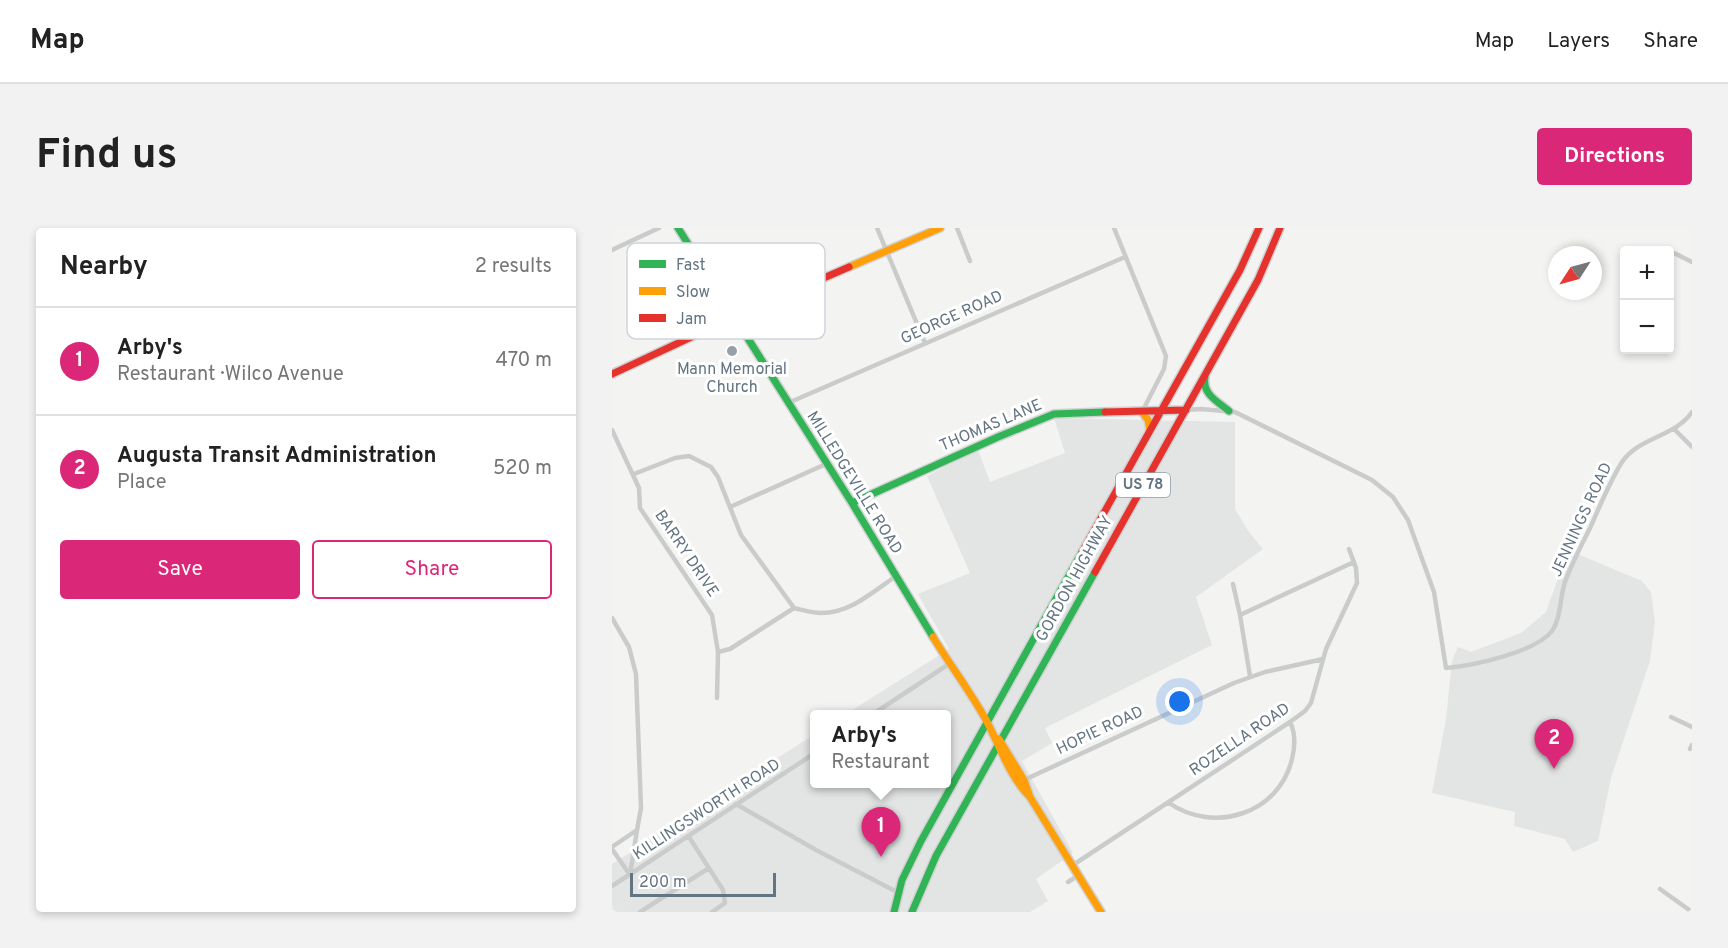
<!DOCTYPE html>
<html lang="en">
<head>
<meta charset="utf-8">
<style>
  :root { --surface:#fff; --page:#f2f2f2; --text:#222; --muted:#767676; --line:#e0e0e0; --accent:#db2777 }
  body { margin:0; font-family:Overpass,sans-serif; background:var(--page); color:var(--text) }
  .controls { position:absolute; right:18px; top:18px; display:grid; overflow:hidden; border-radius:6px; box-shadow:0 3px 9px #0003 }
  .controls button { width:54px; height:54px; display:grid; place-items:center; padding:0; border:0; border-bottom:2px solid var(--line); background:var(--surface); color:var(--text); font:30px sans-serif }
  .compass { position:absolute; left:936px; top:18px; width:54px; height:54px; border-radius:50%; background:var(--surface); box-shadow:0 3px 9px #0003; rotate:234deg }
  .scale { position:absolute; left:18px; bottom:15px; width:146px; box-sizing:border-box; padding-left:6px; border:3px solid #637482; border-top:0; font-size:16px; line-height:21px; white-space:nowrap; color:#637482; -webkit-text-stroke:4px #fff; paint-order:stroke }
  .you { position:absolute; left:568px; top:474px; width:21px; height:21px; margin:-15px; border:4px solid #fff; border-radius:50%; background:#1a73e8; box-shadow:0 0 0 9px #1a73e833 }
  .badge { display:grid; place-items:center; width:39px; height:39px; border-radius:50%; background:var(--accent); color:#fff; font-size:20px; font-weight:700 }
  .pin { position:absolute; translate:-50% -50px; filter:drop-shadow(0 2px 3px #0008) }
  .pin::after { content:''; position:absolute; top:32px; width:21px; height:18px; background:inherit; clip-path:polygon(0 0,100% 0,50% 100%) }
  .popup { position:absolute; left:198px; top:482px; width:141px; height:78px; box-sizing:border-box; display:grid; place-content:center; border-radius:6px; background:var(--surface); filter:drop-shadow(0 2px 4px #0005); font-size:20px; white-space:nowrap; color:var(--muted) }
  .popup b { font-size:22px; color:var(--text) }
  .popup::after { content:''; position:absolute; left:50%; top:100%; margin-left:-12px; border:12px solid transparent; border-top-color:var(--surface) }
  .list { margin:0; padding:0; list-style:none }
  h2 { display:flex; justify-content:space-between; align-items:center; height:78px; margin:0; padding:0 24px; font-size:26px }
  h2 small { font-size:20px; font-weight:400; color:var(--muted) }
  .list li { display:grid; grid-template-columns:39px 1fr auto; gap:18px; align-items:center; box-sizing:border-box; height:108px; padding:0 24px; border-top:2px solid var(--line) }
  .list b { display:block; font-size:22px; white-space:nowrap }
  .list p { margin:0; font-size:20px; white-space:nowrap; color:var(--muted) }
  .list em { font-size:20px; font-style:normal; color:var(--muted) }
  .actions { display:flex; gap:12px; padding:18px 24px }
  .actions a { flex:1; padding:14px 0; border:2px solid var(--accent); border-radius:6px; text-align:center; font-size:21px; color:var(--accent) }
  .actions .main { background:var(--accent); color:#fff }
  .map { position:relative; flex:none; width:1080px; height:684px; overflow:hidden; border-radius:6px }
  header { display:flex; align-items:center; gap:36px; box-sizing:border-box; height:84px; padding:0 30px; background:var(--surface); border-bottom:2px solid var(--line) }
  header strong { font-size:28px }
  nav { display:flex; gap:33px; margin-inline-start:auto; font-size:21px }
  .intro { display:flex; align-items:center; justify-content:space-between; box-sizing:border-box; height:144px; padding:0 36px }
  h1 { margin:0; font-size:42px }
  .button { padding:15px 27px; border-radius:6px; background:var(--accent); color:#fff; font-size:21px; font-weight:700 }
  main { display:flex; gap:36px; padding:0 36px }
  aside { flex:1; background:var(--surface); border-radius:6px; box-shadow:0 3px 9px #0003 }
  .map>svg:first-child { display:block }
  .built { fill:#e3e5e4 }
  .lines { fill:none; stroke-linecap:round; stroke-linejoin:round }
  .fast-casing { stroke:#d0d1d2; stroke-width:10 }
  .slow-casing { stroke:#d0d1d2; stroke-width:10 }
  .jam-casing { stroke:#d0d1d2; stroke-width:10 }
  .street { stroke:#cacccc; stroke-width:4.5 }
  .fast { stroke:#30b455; stroke-width:7 }
  .slow { stroke:#ff9f0a; stroke-width:7 }
  .jam { stroke:#e5322d; stroke-width:7 }
  .poi-dot { fill:#95a0a9; stroke:#fff; stroke-width:2 }
  .labels { text-anchor:middle; dominant-baseline:central; stroke-width:6; stroke-linejoin:round; paint-order:stroke }
  .shield { fill:#fff; stroke:#929ea8; stroke-width:1.5 }
  .shield-label { font-size:15px; font-weight:bold; fill:#637482 }
  .street-label { font-size:16px; fill:#637482; stroke:#fff }
  .poi-label { font-size:16px; fill:#637482; stroke:#fff }
  .key { fill:#fff; stroke:#d0d5da; stroke-width:1.5 }
  .key-label { font-size:16px; fill:#637482 }
</style>
</head>
<body>
<header>
<strong>Map</strong>
<nav><a>Map</a><a>Layers</a><a>Share</a></nav>
</header>
<div class="intro"><h1>Find us</h1><a class="button">Directions</a></div>
<main>
<aside>
<h2>Nearby<small>2 results</small></h2>
<ul class="list">
<li><span class="badge">1</span><div><b>Arby's</b><p>Restaurant · Wilco Avenue</p></div><em>470 m</em></li>
<li><span class="badge">2</span><div><b>Augusta Transit Administration</b><p>Place</p></div><em>520 m</em></li>
</ul>
<div class="actions"><a class="main">Save</a><a>Share</a></div>
</aside>
<div class="map">
<svg width="1080" height="684" viewBox="0 0 1080 684">
  <rect width="100%" height="100%" fill="#f3f3f1"/>
  <path class="built" d="M 442,190 L 623,194 L 623,281 L 637,304 L 651,321 L 584,369 L 600,417 L 433,500 L 440,515 L 410,533 L 461,625 L 424,651 L 436,673 L 418,684 L 0,684 L 0,636 L 203,506 L 203,556 L 335,556 L 335,486 L 234,486 L 337,421 L 306,366 L 358,345 L 315,248 L 366,222 L 378,254 L 453,225 Z
    M 956,322 L 1030,353 L 1039,364 L 1043,394 L 1038,433 L 999,550 L 986,613 L 961,624 L 953,611 L 902,598 L 903,584 L 820,565 L 834,491 L 840,433 L 846,419 L 859,424 L 909,405 L 934,384 Z"/>
  <g class="lines">
    <defs>
      <path id="fast" d="M 66,0 L 240,275 L 321,409
        M 593,149 C 590,166 605,173 617,183
        M 240,275 L 386,209 L 442,186 L 493,184
        M 282,684 L 290,652 L 309,613 L 470,324
        M 300,684 L 324,628 L 483,344"/>
      <path id="slow" d="M 237,39 L 328,0
        M 530,184 L 536,192 L 538,202
        M 321,409 C 338,437 358,463 374,492 C 388,518 397,548 418,569
        M 387,511 L 412,552 L 418,569 L 489,684"/>
      <path id="jam" d="M 0,146 L 122,89 L 237,39
        M 493,184 L 574,182
        M 470,324 L 628,42 L 647,0
        M 483,344 L 646,52 L 668,0"/>
    </defs>
    <use href="#fast" class="fast-casing"/>
    <use href="#slow" class="slow-casing"/>
    <use href="#jam" class="jam-casing"/>
    <path class="street" d="M 265,0 L 313,115
      M 345,0 L 358,33
      M 502,0 L 554,128 L 552,141 L 530,184
      M 0,22 L 47,0
      M 1062,25 L 1080,34
      M 176,175 L 513,29
      M 574,182 L 589,181 L 623,184 L 760,252 L 781,269 L 796,292 L 822,364 L 834,440 C 860,438 924,424 940,403 C 949,390 948,369 953,354 C 960,335 969,318 978,300 C 988,278 997,255 1010,234 C 1027,209 1063,209 1080,184
      M 1062,201 L 1080,219
      M 0,202 L 27,260 L 28,280 L 100,387 L 106,424 L 105,470
      M 22,246 L 63,230 L 77,228 L 99,239 L 106,249 L 129,307 L 182,380 C 191,382 200,385 209,385 C 238,385 261,364 284,348
      M 118,279 L 214,236
      M 621,356 L 628,387
      M 0,390 L 17,419 L 24,446 L 29,580 L 25,602 L 0,619
      M 106,424 L 118,421 L 182,380
      M 638,448 L 628,387 L 742,334
      M 261,486 L 337,436
      M 1059,489 L 1080,499
      M 1078,521 L 1080,517
      M 412,552 L 622,455 L 653,444 L 711,431
      M 557,575 C 602,606 667,586 680,531 C 683,519 684,506 678,494
      M 124,576 L 204,622 L 287,665
      M 77,609 L 111,662 L 113,675 L 100,684
      M 0,621 L 18,647
      M 461,637 L 678,494 L 693,483 L 699,475 L 714,421 L 745,355 L 744,340 L 737,321
      M 18,647 L 25,602
      M 456,654 L 467,647
      M 0,658 L 203,525
      M 1048,661 L 1080,684
      M 28,684 L 97,640"/>
    <use href="#fast" class="fast"/>
    <use href="#slow" class="slow"/>
    <use href="#jam" class="jam"/>
  </g>
  <circle class="poi-dot" cx="120" cy="123" r="6"/>
  <g class="labels">
    <rect class="shield" x="504" y="245" width="54" height="24" rx="4.5"/>
    <g class="shield-label">
      <text x="531" y="257">US 78</text>
    </g>
    <g class="street-label">
      <text transform="translate(340 90) rotate(-24)">GEORGE ROAD</text>
      <text transform="translate(379 198) rotate(-23)">THOMAS LANE</text>
      <text transform="translate(242 255) rotate(58)">MILLEDGEVILLE ROAD</text>
      <text transform="translate(970 292) rotate(-65)">JENNINGS ROAD</text>
      <text transform="translate(74 326) rotate(56)">BARRY DRIVE</text>
      <text transform="translate(463 351) rotate(-61)">GORDON HIGHWAY</text>
      <text transform="translate(488 503) rotate(-25)">HOPIE ROAD</text>
      <text transform="translate(628 512) rotate(-34)">ROZELLA ROAD</text>
      <text transform="translate(95 582) rotate(-33)">KILLINGSWORTH ROAD</text>
    </g>
    <g class="poi-label">
      <text x="120" y="142">Mann Memorial<tspan x="120" dy="18">Church</tspan></text>
    </g>
  </g>
  <rect x="15" y="15" width="198" height="96" rx="9" class="key"/>
  <rect x="27" y="32" width="27" height="8" fill="#30b455"/>
  <rect x="27" y="59" width="27" height="8" fill="#ff9f0a"/>
  <rect x="27" y="86" width="27" height="8" fill="#e5322d"/>
  <g class="key-label">
    <text x="64" y="42">Fast</text>
    <text x="64" y="69">Slow</text>
    <text x="64" y="96">Jam</text>
  </g>
</svg>
<div class="controls">
<button>+</button>
<button>−</button>
</div>
<svg class="compass" viewBox="-18 -18 36 36"><path d="M0-13l5 13h-10z" fill="#e53935"/><path d="M0 13l5-13h-10z" fill="#767676"/></svg>
<div class="scale">200 m</div>
<div class="you"></div>
<div class="pin badge" style="left:269px;top:629px">1</div>
<div class="popup"><b>Arby's</b>Restaurant</div>
<div class="pin badge" style="left:942px;top:541px">2</div>
</div>
</main>
</body>
</html>
